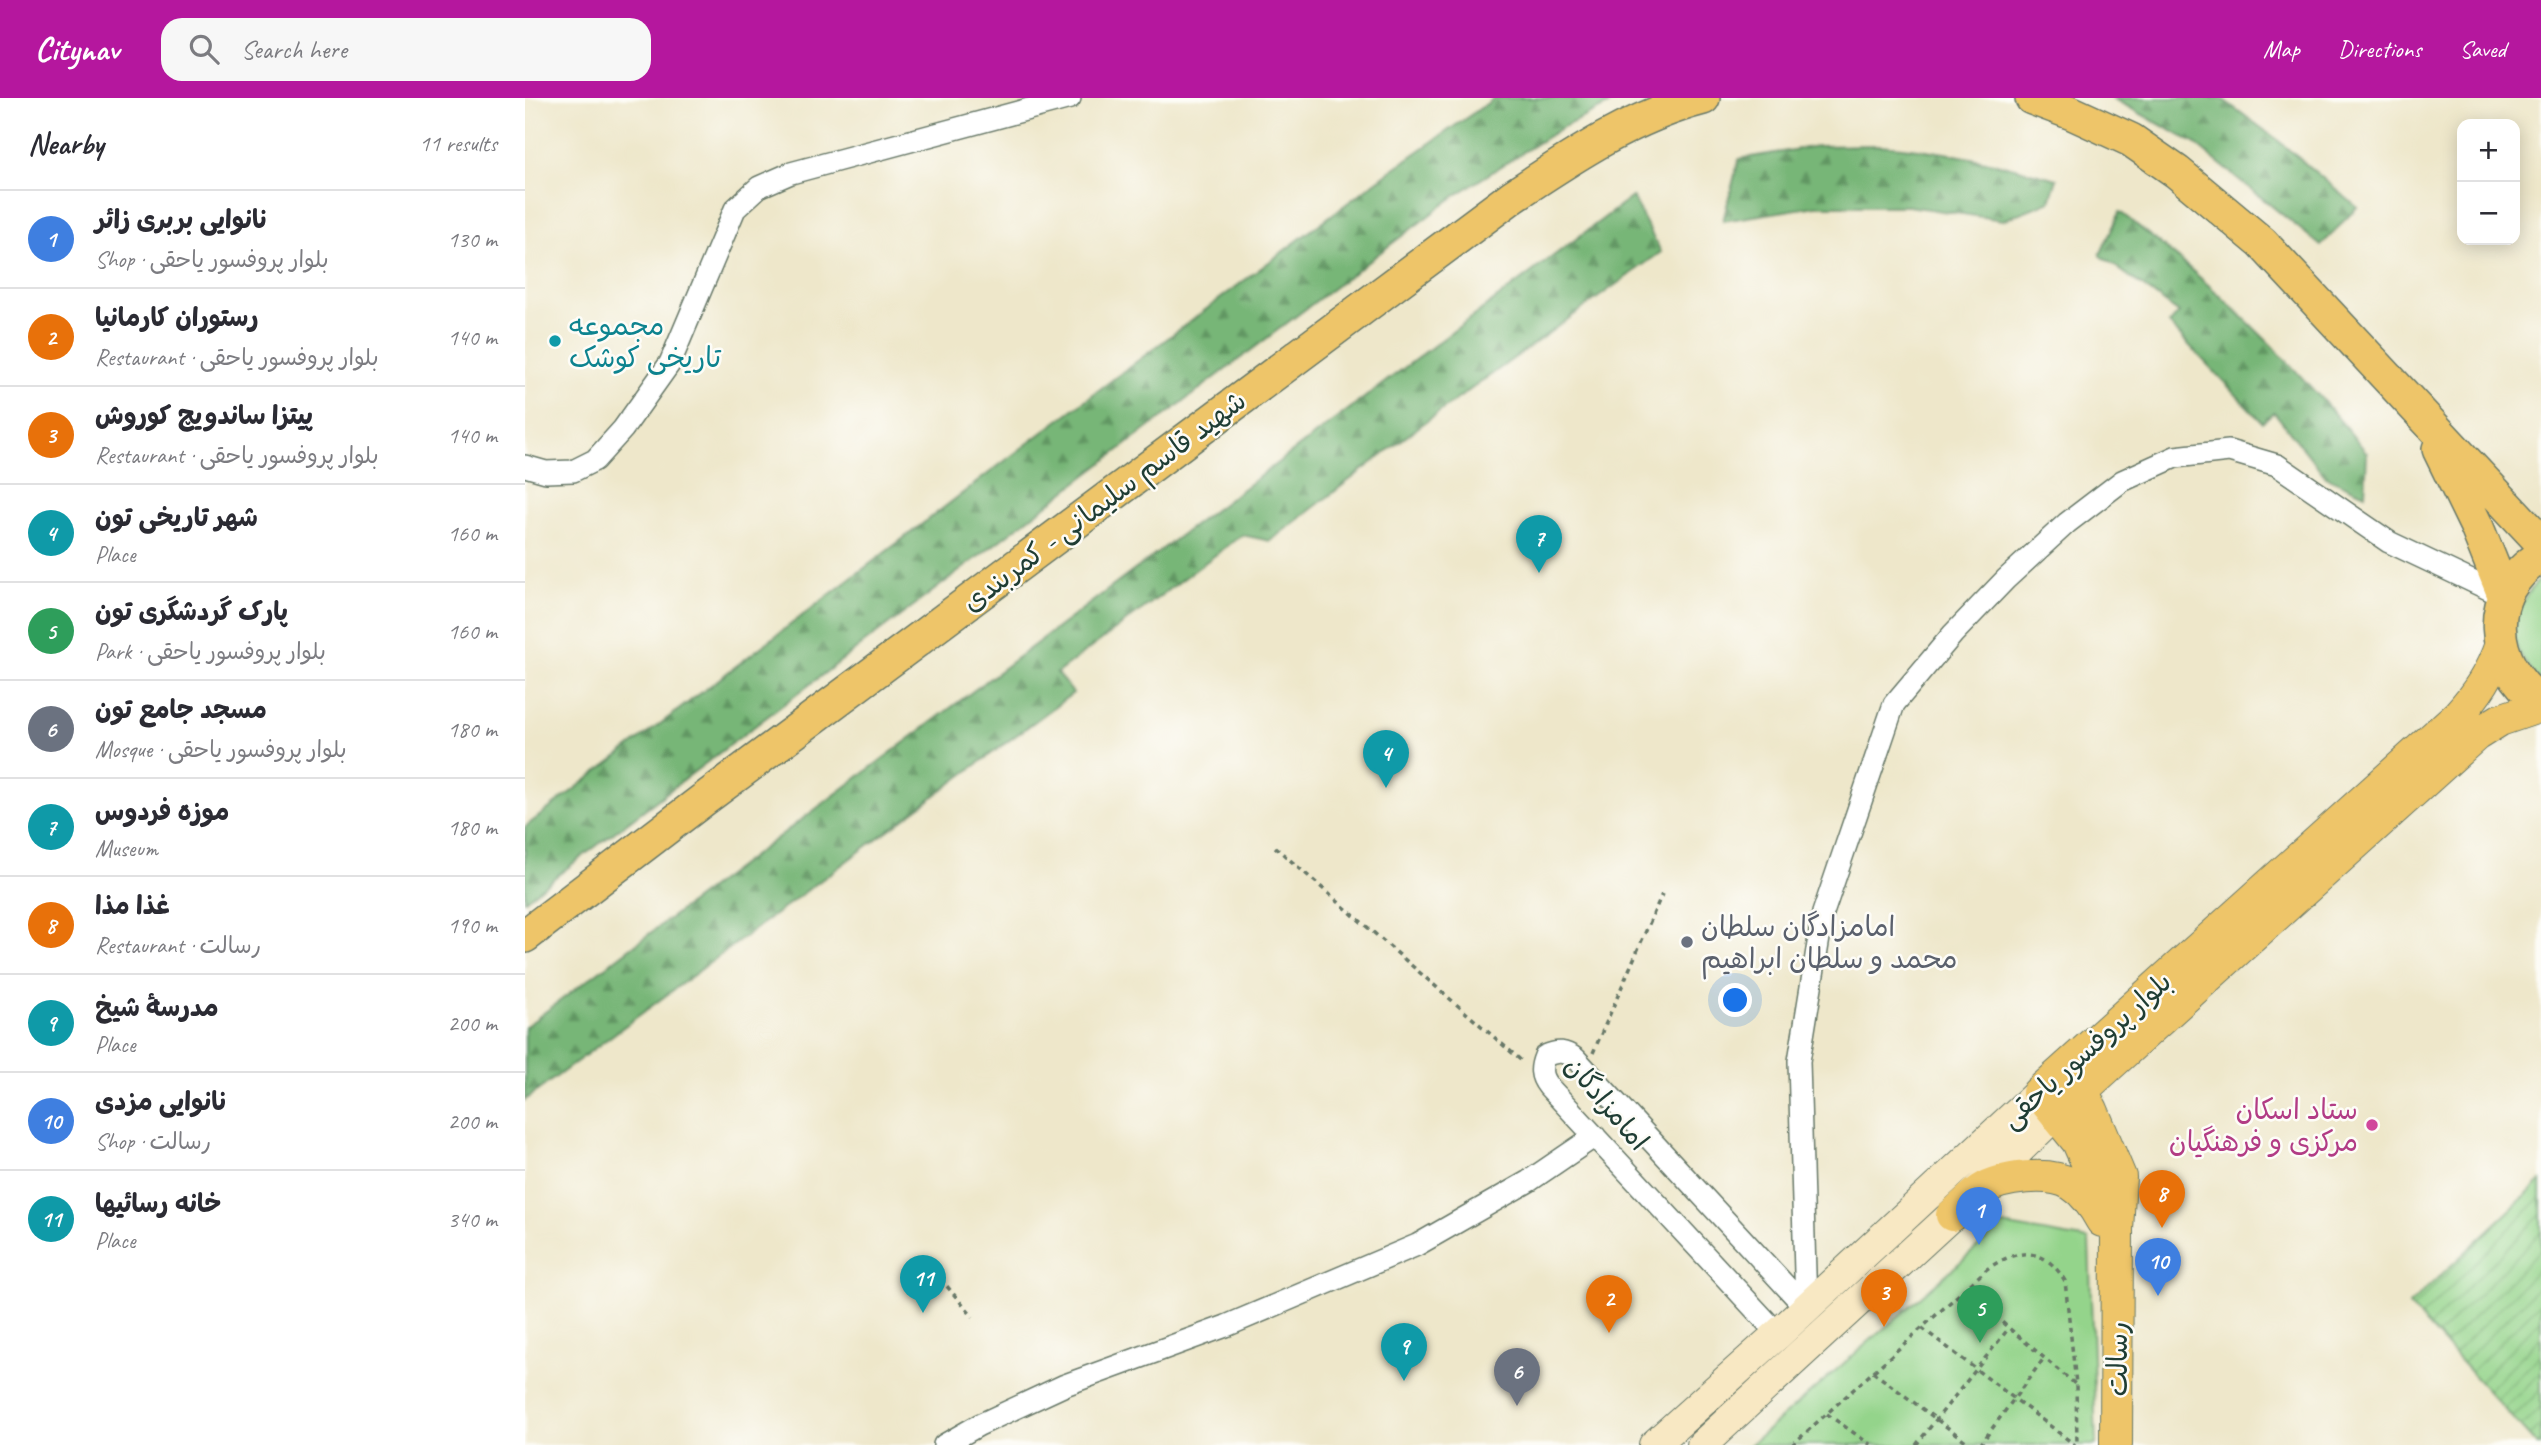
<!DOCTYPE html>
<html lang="en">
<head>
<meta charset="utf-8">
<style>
  :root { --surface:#fff; --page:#f7f7f7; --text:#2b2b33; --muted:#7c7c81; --line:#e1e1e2; --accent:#b5179e }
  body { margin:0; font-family:Caveat,"Playpen Sans Arabic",sans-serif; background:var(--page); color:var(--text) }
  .controls { position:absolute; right:21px; top:21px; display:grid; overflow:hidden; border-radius:14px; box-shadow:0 4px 18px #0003 }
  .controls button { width:63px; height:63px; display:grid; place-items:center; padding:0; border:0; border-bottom:2px solid var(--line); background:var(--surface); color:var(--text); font:35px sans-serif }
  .you { position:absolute; left:1211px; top:903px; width:24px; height:24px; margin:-18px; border:5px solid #fff; border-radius:50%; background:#1a73e8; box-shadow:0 0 0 10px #1a73e833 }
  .badge { display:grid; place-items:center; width:46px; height:46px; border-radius:50%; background:var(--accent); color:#fff; font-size:23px; font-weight:700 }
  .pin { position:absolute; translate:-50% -58px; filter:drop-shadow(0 2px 4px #0008) }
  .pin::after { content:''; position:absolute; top:37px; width:24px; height:21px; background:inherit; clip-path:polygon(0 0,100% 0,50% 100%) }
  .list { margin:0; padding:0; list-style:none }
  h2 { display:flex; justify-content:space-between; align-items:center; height:91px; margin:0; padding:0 28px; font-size:30px }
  h2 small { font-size:23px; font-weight:400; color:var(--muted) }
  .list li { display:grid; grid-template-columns:46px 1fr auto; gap:21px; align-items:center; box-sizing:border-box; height:98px; padding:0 28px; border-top:2px solid var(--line) }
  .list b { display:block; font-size:26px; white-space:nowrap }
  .list p { margin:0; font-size:23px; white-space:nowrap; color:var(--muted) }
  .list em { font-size:23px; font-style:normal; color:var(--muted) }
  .icon { flex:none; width:38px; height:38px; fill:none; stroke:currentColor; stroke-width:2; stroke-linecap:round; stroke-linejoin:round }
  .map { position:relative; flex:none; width:2016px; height:1347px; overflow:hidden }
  header { display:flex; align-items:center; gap:42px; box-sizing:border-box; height:98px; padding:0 35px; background:var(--accent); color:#fff }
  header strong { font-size:33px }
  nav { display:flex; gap:38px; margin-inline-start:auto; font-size:24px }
  .search { width:490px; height:63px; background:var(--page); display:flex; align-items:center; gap:18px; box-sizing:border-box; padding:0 24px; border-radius:21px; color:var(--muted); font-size:26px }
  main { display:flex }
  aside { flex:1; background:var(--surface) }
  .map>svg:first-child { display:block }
  .green { fill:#94d48b; stroke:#5a8860; stroke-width:2 }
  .forest { fill:url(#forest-firs); stroke:#4b7a56; stroke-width:2 }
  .garden { fill:url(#garden-furrows); stroke:#5a8860; stroke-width:2 }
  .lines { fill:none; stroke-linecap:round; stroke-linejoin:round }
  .minor-casing { stroke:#677868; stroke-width:24 }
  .secondary-casing { stroke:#677868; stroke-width:32 }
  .primary-casing { stroke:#677868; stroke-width:34 }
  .trunk-casing { stroke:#677868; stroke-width:36 }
  .path { stroke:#677868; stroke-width:3.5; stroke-dasharray:5 5; stroke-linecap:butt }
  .minor { stroke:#fff; stroke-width:21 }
  .secondary { stroke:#f8e8c3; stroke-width:30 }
  .primary { stroke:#eec569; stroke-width:32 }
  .trunk { stroke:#eec569; stroke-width:33 }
  .culture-dot { fill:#0f9aa8; stroke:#fdfcf7; stroke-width:2.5 }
  .worship-dot { fill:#6b7280; stroke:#fdfcf7; stroke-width:2.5 }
  .hotel-dot { fill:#d1479c; stroke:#fdfcf7; stroke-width:2.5 }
  .labels { text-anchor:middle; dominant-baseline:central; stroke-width:5; stroke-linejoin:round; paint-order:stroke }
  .culture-label { font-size:28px; fill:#0d838f; stroke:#fdfcf7; text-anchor:start }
  .street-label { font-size:28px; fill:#1f3d34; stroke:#fdfcf7 }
  .worship-label { font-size:28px; fill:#5b616d; stroke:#fdfcf7; text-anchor:start }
  .hotel-label { font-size:28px; fill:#b23c85; stroke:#fdfcf7; text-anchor:end }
</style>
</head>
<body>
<header>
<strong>Citynav</strong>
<div class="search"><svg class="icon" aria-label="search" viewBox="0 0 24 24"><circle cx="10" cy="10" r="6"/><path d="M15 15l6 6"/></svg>Search here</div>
<nav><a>Map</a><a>Directions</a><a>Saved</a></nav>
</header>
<main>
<aside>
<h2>Nearby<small>11 results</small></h2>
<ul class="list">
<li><span class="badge" style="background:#3f7fe0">1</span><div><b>نانوایی بربری زائر</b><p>Shop · بلوار پروفسور یاحقی</p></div><em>130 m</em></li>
<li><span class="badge" style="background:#e8710a">2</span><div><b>رستوران کارمانیا</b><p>Restaurant · بلوار پروفسور یاحقی</p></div><em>140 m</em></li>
<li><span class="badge" style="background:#e8710a">3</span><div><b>پيتزا ساندویچ کوروش</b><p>Restaurant · بلوار پروفسور یاحقی</p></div><em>140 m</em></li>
<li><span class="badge" style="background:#0f9aa8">4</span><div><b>شهر تاریخی تون</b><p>Place</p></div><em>160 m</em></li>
<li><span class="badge" style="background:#2e9e5b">5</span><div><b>پارک گردشگری تون</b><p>Park · بلوار پروفسور یاحقی</p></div><em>160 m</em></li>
<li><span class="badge" style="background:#6b7280">6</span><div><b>مسجد جامع تون</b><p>Mosque · بلوار پروفسور یاحقی</p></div><em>180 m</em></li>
<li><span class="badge" style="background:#0f9aa8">7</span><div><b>موزه فردوس</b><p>Museum</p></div><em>180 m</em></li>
<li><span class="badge" style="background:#e8710a">8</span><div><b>غذا مذا</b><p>Restaurant · رسالت</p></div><em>190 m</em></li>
<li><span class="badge" style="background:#0f9aa8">9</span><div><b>مدرسهٔ شیخ</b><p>Place</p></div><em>200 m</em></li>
<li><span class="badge" style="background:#3f7fe0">10</span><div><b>نانوایی مزدی</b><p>Shop · رسالت</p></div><em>200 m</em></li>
<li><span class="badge" style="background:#0f9aa8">11</span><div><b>خانه رسائیها</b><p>Place</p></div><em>340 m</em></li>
</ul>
</aside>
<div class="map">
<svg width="2016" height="1347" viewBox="0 0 2016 1347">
  <defs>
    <pattern id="forest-firs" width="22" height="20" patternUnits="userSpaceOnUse" patternTransform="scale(1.75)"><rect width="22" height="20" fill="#77b677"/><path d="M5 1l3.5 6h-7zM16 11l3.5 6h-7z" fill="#619562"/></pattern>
    <pattern id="garden-furrows" width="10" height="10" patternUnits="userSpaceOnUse" patternTransform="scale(1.75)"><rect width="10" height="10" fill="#94d48b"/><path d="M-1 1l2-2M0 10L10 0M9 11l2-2" fill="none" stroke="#78ad72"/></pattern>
  </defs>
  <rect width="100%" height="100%" fill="#fdfcf7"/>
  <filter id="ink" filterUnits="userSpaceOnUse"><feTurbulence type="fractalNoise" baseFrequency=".0143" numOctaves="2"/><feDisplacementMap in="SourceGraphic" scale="14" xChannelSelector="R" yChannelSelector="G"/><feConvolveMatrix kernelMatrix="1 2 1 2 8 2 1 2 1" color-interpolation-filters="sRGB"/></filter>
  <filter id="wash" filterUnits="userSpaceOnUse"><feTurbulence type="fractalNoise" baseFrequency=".00686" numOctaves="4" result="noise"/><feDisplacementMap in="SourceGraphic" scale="28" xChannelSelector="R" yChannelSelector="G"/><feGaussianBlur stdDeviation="1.57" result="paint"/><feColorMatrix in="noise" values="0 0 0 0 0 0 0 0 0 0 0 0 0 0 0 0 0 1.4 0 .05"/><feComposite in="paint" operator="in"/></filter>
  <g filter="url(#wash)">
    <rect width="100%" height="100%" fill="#eee7ca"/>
    <path class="green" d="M 2016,481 L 2016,586 C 2009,575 1998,564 1993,553 C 1983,529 1997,496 2016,481 Z
      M 1478,1127 L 1564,1142 L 1571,1347 L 1225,1347 Z"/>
    <path class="forest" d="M 970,0 L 1097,0 L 1036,30 L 931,97 L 0,802 L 0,729 L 506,343 L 865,73 Z
      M 1587,0 L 1696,0 L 1750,40 L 1832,109 L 1796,148 L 1669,45 Z
      M 1354,47 C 1415,51 1473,65 1532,81 L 1525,103 L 1478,122 L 1383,108 L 1291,108 L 1198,123 L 1214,61 L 1292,48 Z
      M 1107,99 L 1136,154 L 895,328 L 745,443 L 717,437 L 532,575 L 548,595 L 0,1002 L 0,929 Z
      M 1595,114 C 1687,184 1770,265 1842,355 L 1840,396 L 1801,379 L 1749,314 L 1737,324 L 1644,226 L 1654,215 L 1575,157 Z"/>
    <path class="garden" d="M 2016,1083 L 2016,1347 L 2012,1347 L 1884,1207 Z"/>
  </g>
  <g filter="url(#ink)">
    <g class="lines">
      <defs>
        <path id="minor" d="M 0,368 L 21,374 L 48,373 L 70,362 L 98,331 L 145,265 L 210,111 L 234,89 L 266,75 L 545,0
          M 1281,1210 L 1274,963 L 1298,815 L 1369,606 L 1428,536 L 1481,481 L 1542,425 L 1597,383 L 1650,359 L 1704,353 L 1752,367 L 1864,444 L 1980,499
          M 1253,1236 L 1023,988 C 1015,978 1015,970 1020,958 C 1033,952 1040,953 1051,961 L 1281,1210
          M 419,1347 L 454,1327 L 540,1287 L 701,1228 L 892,1147 L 1004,1083 L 1070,1038"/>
        <path id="secondary" d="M 1129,1347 L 1253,1236 L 1513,995
          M 1177,1347 L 1427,1117 L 1532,1015"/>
        <path id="primary" d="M 1545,980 L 1557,993 L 1567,1012 L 1595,1079 L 1592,1132 L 1591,1347
          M 1532,1015 L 1951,637 L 1975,622 L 2016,608
          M 1427,1117 C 1437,1109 1446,1099 1456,1092 C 1477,1079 1524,1073 1546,1086 C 1559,1094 1570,1110 1577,1123
          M 1592,1132 L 1553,1044 L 1513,995 L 1932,618 C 1953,595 1966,575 1976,546"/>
        <path id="trunk" d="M 1507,0 L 1547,15 L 1606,42 L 1652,74 L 1737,145 L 2016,444
          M 1914,351 L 1951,427 L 1980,499
          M 2016,458 C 1957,494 1964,566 2016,604
          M 0,838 L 178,702 L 988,98 C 1048,58 1108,18 1178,0"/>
      </defs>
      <use href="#minor" class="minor-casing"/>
      <use href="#secondary" class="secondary-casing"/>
      <use href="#primary" class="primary-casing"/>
      <use href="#trunk" class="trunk-casing"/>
      <path class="path" d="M 750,749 L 999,965
        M 1068,955 L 1137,796
        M 409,1173 L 448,1219
        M 1439,1192 L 1550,1286
        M 1397,1230 L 1550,1347
        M 1348,1274 L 1446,1347
        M 1302,1316 L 1346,1347
        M 1267,1347 L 1462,1171 C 1493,1150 1519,1148 1540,1183 L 1551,1286 L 1552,1347
        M 1391,1347 L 1484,1230
        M 1455,1347 L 1519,1260"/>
      <use href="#minor" class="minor"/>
      <use href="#secondary" class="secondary"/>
      <use href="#primary" class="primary"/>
      <use href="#trunk" class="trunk"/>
    </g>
  </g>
  <circle class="culture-dot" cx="30" cy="243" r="7"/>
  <circle class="worship-dot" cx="1162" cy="844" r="7"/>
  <circle class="hotel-dot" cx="1847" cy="1027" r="7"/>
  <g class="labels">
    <g class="culture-label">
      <text x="44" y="227">مجموعه<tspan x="44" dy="32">تاریخی کوشک</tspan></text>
    </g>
    <g class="street-label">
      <text transform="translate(579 403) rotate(-37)">شهید قاسم سلیمانی - کمربندی</text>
      <text transform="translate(1561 952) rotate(-42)">بلوار پروفسور یاحقی</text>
      <text transform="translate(1082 1005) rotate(50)">امامزادگان</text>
      <text transform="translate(1592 1261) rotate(-90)">رسالت</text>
    </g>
    <g class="worship-label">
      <text x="1176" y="828">امامزادگان سلطان<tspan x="1176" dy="32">محمد و سلطان ابراهیم</tspan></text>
    </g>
    <g class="hotel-label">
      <text x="1833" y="1011">ستاد اسکان<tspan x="1833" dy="32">مرکزی و فرهنگیان</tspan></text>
    </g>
  </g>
</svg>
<div class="controls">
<button>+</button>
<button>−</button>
</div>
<div class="you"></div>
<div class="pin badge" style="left:1454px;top:1147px;background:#3f7fe0">1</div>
<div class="pin badge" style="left:1084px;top:1235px;background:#e8710a">2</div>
<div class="pin badge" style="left:1359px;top:1229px;background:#e8710a">3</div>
<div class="pin badge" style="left:861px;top:690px;background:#0f9aa8">4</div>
<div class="pin badge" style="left:1455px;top:1245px;background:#2e9e5b">5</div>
<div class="pin badge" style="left:992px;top:1308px;background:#6b7280">6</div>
<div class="pin badge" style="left:1014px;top:475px;background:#0f9aa8">7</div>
<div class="pin badge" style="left:1637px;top:1130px;background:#e8710a">8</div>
<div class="pin badge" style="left:879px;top:1283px;background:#0f9aa8">9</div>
<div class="pin badge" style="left:1633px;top:1198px;background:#3f7fe0">10</div>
<div class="pin badge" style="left:398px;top:1215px;background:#0f9aa8">11</div>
</div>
</main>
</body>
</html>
